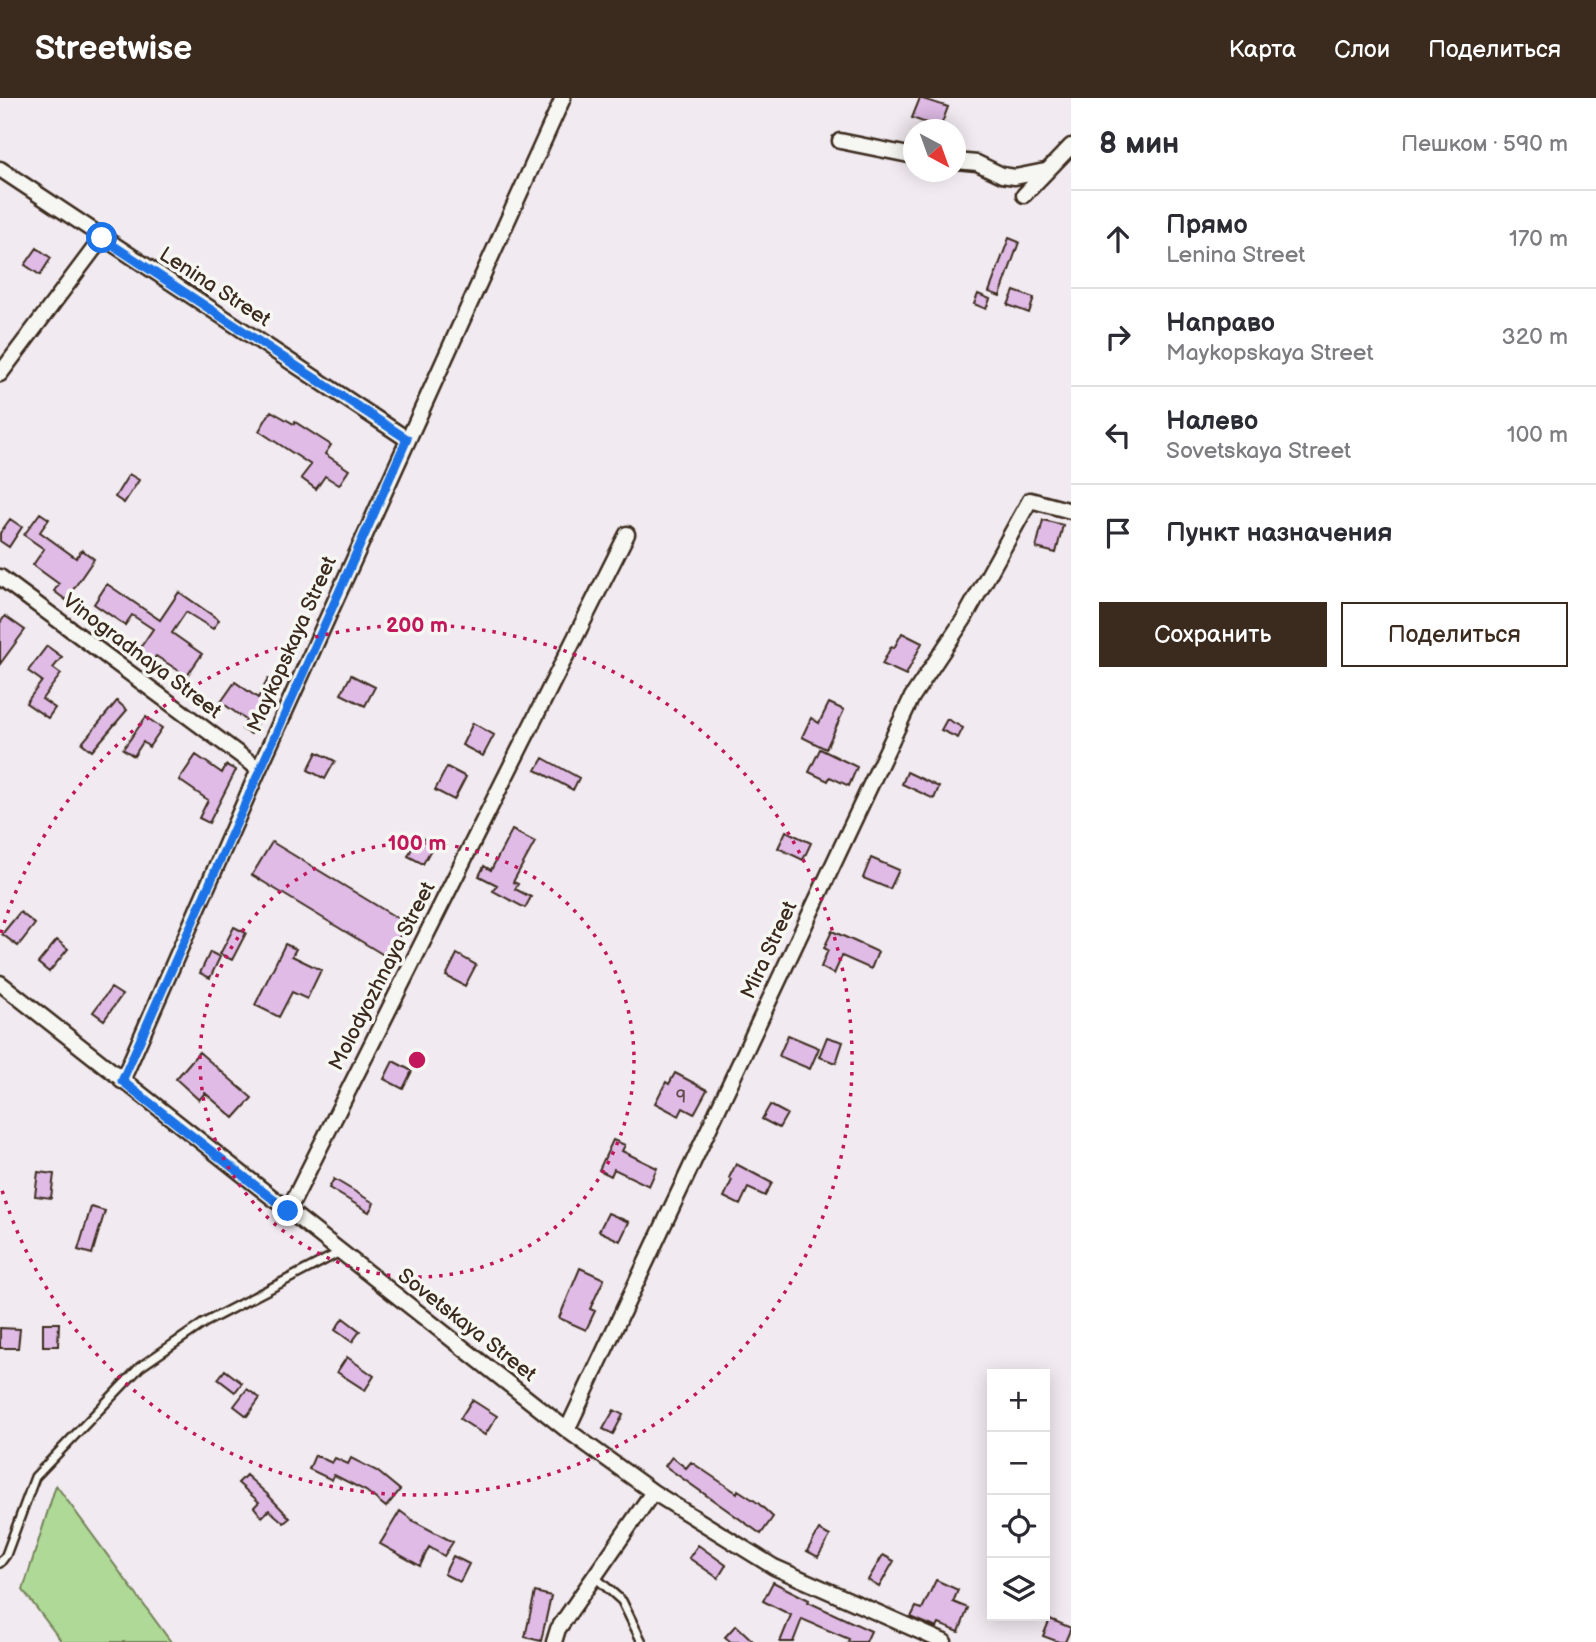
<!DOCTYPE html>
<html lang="ru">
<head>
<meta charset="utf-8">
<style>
  :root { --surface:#fff; --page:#f7f7f7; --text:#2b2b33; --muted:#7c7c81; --line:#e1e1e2; --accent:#3b2a1e }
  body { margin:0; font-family:"Balsamiq Sans",sans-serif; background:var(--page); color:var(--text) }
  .controls { position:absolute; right:21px; bottom:21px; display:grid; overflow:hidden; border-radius:0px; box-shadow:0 4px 18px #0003 }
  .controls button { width:63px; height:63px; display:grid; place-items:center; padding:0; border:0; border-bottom:2px solid var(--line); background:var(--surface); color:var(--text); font:35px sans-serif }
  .compass { position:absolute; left:903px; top:21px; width:63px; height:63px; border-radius:50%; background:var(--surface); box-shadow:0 4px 18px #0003; rotate:139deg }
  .stop { position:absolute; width:21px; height:21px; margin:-16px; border:5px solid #1a73e8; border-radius:50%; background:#fff }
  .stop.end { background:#1a73e8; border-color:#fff; box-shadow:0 2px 7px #0008 }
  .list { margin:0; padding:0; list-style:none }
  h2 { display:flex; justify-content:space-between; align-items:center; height:91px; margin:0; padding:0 28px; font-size:30px }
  h2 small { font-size:23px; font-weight:400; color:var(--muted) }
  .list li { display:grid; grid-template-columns:46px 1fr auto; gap:21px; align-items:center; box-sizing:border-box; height:98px; padding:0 28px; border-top:2px solid var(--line) }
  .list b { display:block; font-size:26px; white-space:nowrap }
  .list p { margin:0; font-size:23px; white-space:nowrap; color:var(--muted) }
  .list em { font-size:23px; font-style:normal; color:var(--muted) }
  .actions { display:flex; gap:14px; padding:21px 28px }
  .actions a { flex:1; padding:16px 0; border:2px solid var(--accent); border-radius:0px; text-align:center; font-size:24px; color:var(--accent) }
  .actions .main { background:var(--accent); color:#fff }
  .icon { flex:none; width:38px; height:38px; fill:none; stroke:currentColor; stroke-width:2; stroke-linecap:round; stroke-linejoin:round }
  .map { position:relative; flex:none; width:1071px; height:1544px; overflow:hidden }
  header { display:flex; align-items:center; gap:42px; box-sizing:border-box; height:98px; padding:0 35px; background:var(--accent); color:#fff }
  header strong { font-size:33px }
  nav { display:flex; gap:38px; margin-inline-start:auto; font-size:24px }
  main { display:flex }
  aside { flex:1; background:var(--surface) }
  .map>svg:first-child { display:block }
  .green { fill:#aed997; stroke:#74825a; stroke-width:2 }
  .building { fill:#dfbbe6; stroke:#3b2a1e; stroke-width:2 }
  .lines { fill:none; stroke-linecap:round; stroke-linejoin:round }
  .lane-casing { stroke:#3b2a1e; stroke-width:12 }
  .street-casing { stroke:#3b2a1e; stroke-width:19 }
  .lane { stroke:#f6f6f2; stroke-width:7 }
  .street { stroke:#f6f6f2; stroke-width:14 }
  .route { stroke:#1a73e8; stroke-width:9 }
  .ring { fill:none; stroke:#c2185b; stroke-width:3.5; stroke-dasharray:3.5 7 }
  .labels { text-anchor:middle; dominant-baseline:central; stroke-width:7; stroke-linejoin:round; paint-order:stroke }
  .number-label { font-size:18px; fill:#644e50 }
  .street-label { font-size:21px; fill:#3b2a1e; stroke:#f6f6f2 }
  .centre { fill:#c2185b; stroke:#f6f6f2; stroke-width:3.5 }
  .ring-label { font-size:21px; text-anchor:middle; font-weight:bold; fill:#c2185b; stroke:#f6f6f2; stroke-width:7; stroke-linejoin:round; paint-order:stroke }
</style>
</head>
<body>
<header>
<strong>Streetwise</strong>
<nav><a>Карта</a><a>Слои</a><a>Поделиться</a></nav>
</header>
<main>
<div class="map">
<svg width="1071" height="1544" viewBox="0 0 1071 1544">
  <rect width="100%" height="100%" fill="#f1eaf0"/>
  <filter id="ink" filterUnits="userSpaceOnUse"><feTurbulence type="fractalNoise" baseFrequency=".0143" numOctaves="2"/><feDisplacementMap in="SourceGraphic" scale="14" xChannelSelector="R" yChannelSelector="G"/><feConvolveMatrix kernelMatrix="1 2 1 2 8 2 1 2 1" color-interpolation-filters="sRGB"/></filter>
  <g filter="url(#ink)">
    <path class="green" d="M 56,1387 L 171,1544 L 62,1544 L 23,1492 Z"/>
    <path class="building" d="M 920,0 L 948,9 L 940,30 L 912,20 Z
      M 1009,140 L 1019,144 L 1000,198 L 989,194 Z
      M 37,150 L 51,160 L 40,177 L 25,167 Z
      M 1014,193 L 1034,200 L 1029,215 L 1008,207 Z
      M 978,196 L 990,201 L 986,211 L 974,206 Z
      M 271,313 L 294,326 L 295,324 L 331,347 L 325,356 L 349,372 L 339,387 L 325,378 L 316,391 L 301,380 L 311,367 L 259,333 Z
      M 129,376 L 139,382 L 124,405 L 115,399 Z
      M 40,415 L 49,421 L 40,434 L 76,460 L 82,452 L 94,461 L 66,502 L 54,493 L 59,486 L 33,467 L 44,451 L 24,437 Z
      M 10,421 L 22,429 L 9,449 L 0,443 L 0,435 Z
      M 1043,422 L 1063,427 L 1056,455 L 1036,450 Z
      M 107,486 L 160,522 L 179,494 L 219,522 L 213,531 L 186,514 L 172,535 L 202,556 L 187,578 L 156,558 L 150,566 L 136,556 L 153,531 L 132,517 L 125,527 L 94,506 Z
      M 5,518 L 25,532 L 0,566 L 0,525 Z
      M 902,535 L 922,545 L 906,577 L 882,566 L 891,549 L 894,550 Z
      M 47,548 L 62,559 L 53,570 L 61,576 L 42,601 L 55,610 L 48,620 L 26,605 L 42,583 L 28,573 Z
      M 351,577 L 375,589 L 365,608 L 341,596 Z
      M 268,581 L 277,586 L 251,636 L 242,631 L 246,622 L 221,604 L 235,584 L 258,600 Z
      M 117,603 L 127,612 L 92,653 L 82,645 Z
      M 829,605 L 844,612 L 826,651 L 802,639 L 811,620 L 819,625 Z
      M 146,619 L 162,630 L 149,649 L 143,644 L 134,658 L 123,651 Z
      M 947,621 L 963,630 L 958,640 L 941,632 Z
      M 473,625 L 494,637 L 483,658 L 462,647 Z
      M 820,651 L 857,669 L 849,688 L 830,679 L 828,683 L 809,674 Z
      M 317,654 L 335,663 L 325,681 L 308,672 Z
      M 196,657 L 222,675 L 226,667 L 236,672 L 209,725 L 199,720 L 208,702 L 179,682 Z
      M 543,660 L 579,680 L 573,692 L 536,672 Z
      M 447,669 L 466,679 L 454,702 L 435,692 Z
      M 907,674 L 939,689 L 934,701 L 902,686 Z
      M 512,732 L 535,744 L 513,784 L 518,786 L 515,791 L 531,799 L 525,810 L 493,793 L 497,787 L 479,778 L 484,768 L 491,772 Z
      M 786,733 L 811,745 L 803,762 L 778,750 Z
      M 418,738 L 434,746 L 423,766 L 408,758 Z
      M 272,744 L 407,826 L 387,859 L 252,777 Z
      M 871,760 L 899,772 L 890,791 L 863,780 Z
      M 20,814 L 35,826 L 18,848 L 2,836 Z
      M 234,829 L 246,835 L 232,862 L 220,856 Z
      M 832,833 L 878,854 L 871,871 L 842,858 L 834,876 L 821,869 L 828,852 L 824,850 Z
      M 57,842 L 68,851 L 49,874 L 38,865 Z
      M 285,846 L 296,851 L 292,858 L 321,872 L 307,901 L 292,894 L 279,919 L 255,907 Z
      M 210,854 L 220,859 L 210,880 L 200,875 Z
      M 457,856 L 476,867 L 465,888 L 446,878 Z
      M 111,890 L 122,897 L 104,922 L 93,914 Z
      M 788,937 L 819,950 L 810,971 L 779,958 Z
      M 827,939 L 843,944 L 836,965 L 819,959 Z
      M 199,954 L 252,1000 L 234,1020 L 205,995 L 199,1002 L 176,981 Z
      M 393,963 L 412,973 L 403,991 L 384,981 Z
      M 675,975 L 707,992 L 694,1016 L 683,1010 L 679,1018 L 655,1005 L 666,984 L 669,986 Z
      M 770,1007 L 787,1016 L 779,1030 L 762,1021 Z
      M 613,1042 L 625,1047 L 622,1053 L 657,1070 L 649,1088 L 614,1071 L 611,1078 L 599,1072 Z
      M 736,1066 L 772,1085 L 765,1098 L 748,1090 L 740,1107 L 724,1099 L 732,1082 L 729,1080 Z
      M 38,1074 L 54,1076 L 51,1100 L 35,1098 Z
      M 334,1081 L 374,1105 L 369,1114 L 329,1090 Z
      M 91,1109 L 105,1113 L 92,1156 L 78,1152 Z
      M 608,1115 L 629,1124 L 620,1143 L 599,1133 Z
      M 580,1170 L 604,1181 L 590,1211 L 595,1213 L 586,1232 L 559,1220 Z
      M 343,1220 L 360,1233 L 352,1244 L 335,1232 Z
      M 43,1225 L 59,1225 L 58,1248 L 43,1248 Z
      M 0,1230 L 20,1231 L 18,1250 L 0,1250 Z
      M 347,1259 L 374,1278 L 365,1292 L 337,1274 Z
      M 225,1272 L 242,1285 L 235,1294 L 218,1281 Z
      M 247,1291 L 260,1300 L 247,1318 L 234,1308 Z
      M 472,1302 L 497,1318 L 485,1337 L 460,1321 Z
      M 614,1312 L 623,1317 L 613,1336 L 603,1331 Z
      M 315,1357 L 332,1365 L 335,1360 L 348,1366 L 351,1360 L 377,1373 L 400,1392 L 386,1409 L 366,1393 L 334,1377 L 332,1382 L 309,1371 Z
      M 672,1359 L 686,1370 L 691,1364 L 737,1395 L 738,1392 L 758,1405 L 773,1419 L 761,1436 L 665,1368 Z
      M 246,1377 L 267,1396 L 290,1420 L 284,1425 L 269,1412 L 262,1419 L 254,1409 L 259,1404 L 238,1385 Z
      M 400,1413 L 415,1424 L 453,1444 L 444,1458 L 429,1449 L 420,1468 L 380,1446 Z
      M 819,1432 L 830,1438 L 818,1459 L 807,1453 Z
      M 698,1447 L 726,1467 L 718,1480 L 689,1460 Z
      M 883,1457 L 894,1463 L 879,1489 L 868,1482 Z
      M 453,1458 L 469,1466 L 460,1484 L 444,1476 Z
      M 936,1482 L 958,1492 L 953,1504 L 968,1510 L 959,1534 L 939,1526 L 937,1530 L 911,1519 L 916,1509 L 922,1511 Z
      M 773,1484 L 809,1502 L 808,1504 L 871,1533 L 866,1544 L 848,1544 L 849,1541 L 802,1521 L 793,1544 L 780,1544 L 791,1517 L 763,1503 Z
      M 535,1494 L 551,1498 L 541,1543 L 525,1539 Z
      M 1050,1521 L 1071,1530 L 1065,1544 L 1059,1544 L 1043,1538 Z
      M 736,1527 L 754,1544 L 731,1544 L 725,1539 Z"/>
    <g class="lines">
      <defs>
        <path id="lane" d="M 0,1465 L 6,1457 L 35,1379 L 140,1269 L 204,1225 L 340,1154
          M 595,1479 L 622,1503 L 642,1544"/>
        <path id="street" d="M 840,43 L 914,58
          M 956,63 L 977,65 L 1002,77 L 1015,79 L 1045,73
          M 0,71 L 407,341
          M 1024,97 L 1071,48
          M 0,276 L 102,140
          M 0,479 L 259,671
          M 0,885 L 567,1332 L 653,1394 L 774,1469 L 944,1544
          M 122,983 L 259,671 L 563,0
          M 288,1113 L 627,436
          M 567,1332 L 912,599 L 964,521 L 1030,402 L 1071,413
          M 554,1544 L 558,1531 L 653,1394"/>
      </defs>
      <use href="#lane" class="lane-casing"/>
      <use href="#street" class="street-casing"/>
      <use href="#lane" class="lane"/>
      <use href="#street" class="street"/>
    </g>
  </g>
  <g class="lines" filter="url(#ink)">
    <path class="route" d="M 102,140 L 407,341 L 122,983 L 288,1113"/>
  </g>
  <g class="ring">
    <circle cx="417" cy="962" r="217"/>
    <path d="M1 835A435 435 0 1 1 1 1089"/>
  </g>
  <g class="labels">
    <g class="number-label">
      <text x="681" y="999">9</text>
    </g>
    <g class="street-label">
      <text transform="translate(215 189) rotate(33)">Lenina Street</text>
      <text transform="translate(292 546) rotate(-66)">Maykopskaya Street</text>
      <text transform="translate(142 558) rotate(37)">Vinogradnaya Street</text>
      <text transform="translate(769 852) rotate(-65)">Mira Street</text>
      <text transform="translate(382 878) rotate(-63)">Molodyozhnaya Street</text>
      <text transform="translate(467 1227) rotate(38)">Sovetskaya Street</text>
    </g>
  </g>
  <circle cx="417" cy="962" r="10" class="centre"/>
  <g class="ring-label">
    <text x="417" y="534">200 m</text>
    <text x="417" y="752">100 m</text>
  </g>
</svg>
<div class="controls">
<button>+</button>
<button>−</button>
<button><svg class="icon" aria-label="locate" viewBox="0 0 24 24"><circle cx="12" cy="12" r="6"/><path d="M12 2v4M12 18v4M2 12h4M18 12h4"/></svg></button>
<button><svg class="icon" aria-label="layers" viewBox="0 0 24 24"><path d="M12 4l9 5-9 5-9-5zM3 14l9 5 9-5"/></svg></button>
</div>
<svg class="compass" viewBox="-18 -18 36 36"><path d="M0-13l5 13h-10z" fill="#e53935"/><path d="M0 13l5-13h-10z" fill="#7c7c81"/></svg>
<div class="stop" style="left:102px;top:140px"></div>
<div class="stop end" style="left:288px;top:1113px"></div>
</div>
<aside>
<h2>8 мин<small>Пешком · 590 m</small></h2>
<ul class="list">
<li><svg class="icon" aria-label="ahead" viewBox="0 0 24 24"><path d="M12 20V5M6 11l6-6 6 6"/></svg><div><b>Прямо</b><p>Lenina Street</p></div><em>170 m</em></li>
<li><svg class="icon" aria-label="right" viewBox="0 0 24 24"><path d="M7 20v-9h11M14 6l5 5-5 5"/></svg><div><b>Направо</b><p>Maykopskaya Street</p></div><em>320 m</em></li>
<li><svg class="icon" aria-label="left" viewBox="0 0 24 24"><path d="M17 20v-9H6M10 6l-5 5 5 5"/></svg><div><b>Налево</b><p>Sovetskaya Street</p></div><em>100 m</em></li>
<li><svg class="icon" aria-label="arrive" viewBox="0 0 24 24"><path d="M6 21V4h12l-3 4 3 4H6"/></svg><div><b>Пункт назначения</b></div></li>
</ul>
<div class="actions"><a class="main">Сохранить</a><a>Поделиться</a></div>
</aside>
</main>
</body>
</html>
